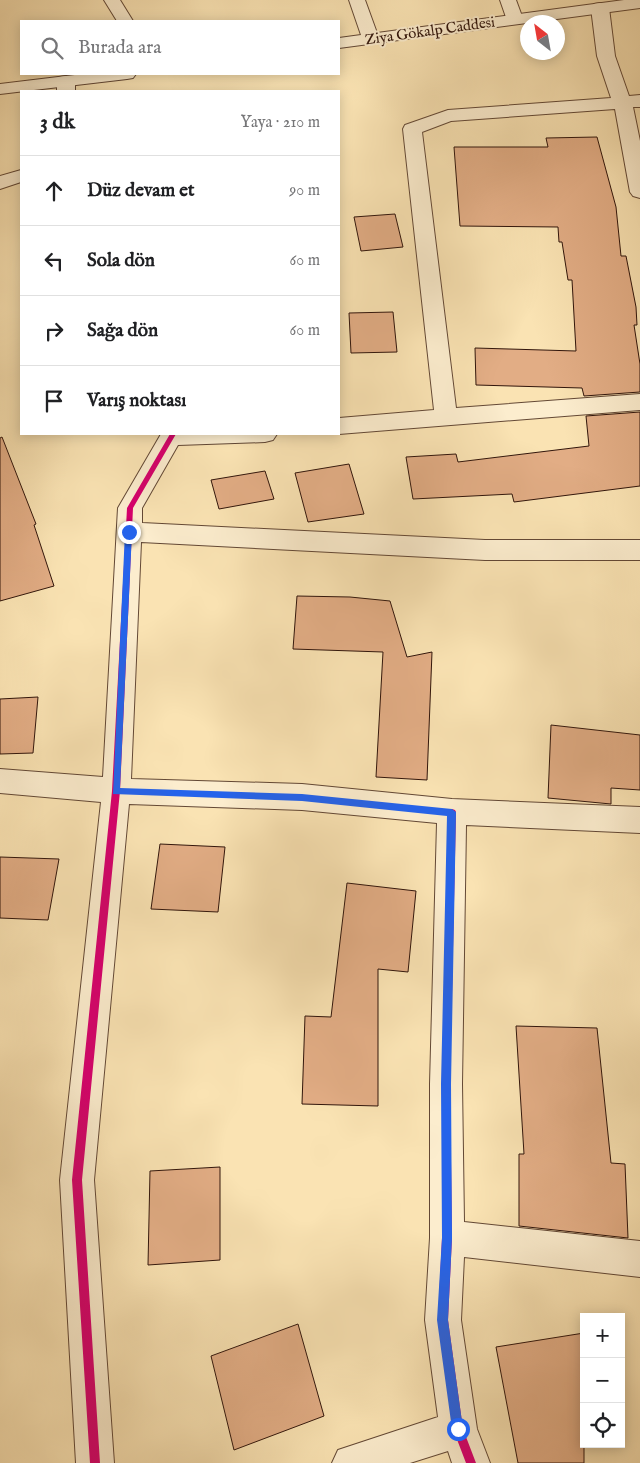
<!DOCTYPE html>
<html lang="tr">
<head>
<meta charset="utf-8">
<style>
  :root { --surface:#fff; --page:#f6f6f6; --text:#202124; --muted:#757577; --line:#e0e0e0 }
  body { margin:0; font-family:"IM FELL English",serif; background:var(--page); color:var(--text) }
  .controls { position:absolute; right:15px; bottom:15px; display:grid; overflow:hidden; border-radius:0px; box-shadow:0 2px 12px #0003 }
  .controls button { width:45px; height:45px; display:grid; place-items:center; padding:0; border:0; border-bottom:1px solid var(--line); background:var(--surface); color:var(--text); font:25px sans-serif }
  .compass { position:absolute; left:520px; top:15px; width:45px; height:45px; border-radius:50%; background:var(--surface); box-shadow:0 2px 12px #0003; rotate:329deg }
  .stop { position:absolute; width:15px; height:15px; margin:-11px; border:4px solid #2563eb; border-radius:50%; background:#fff }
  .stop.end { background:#2563eb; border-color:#fff; box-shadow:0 1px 5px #0008 }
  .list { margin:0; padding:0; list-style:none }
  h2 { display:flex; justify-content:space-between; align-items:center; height:65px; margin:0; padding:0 20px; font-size:21px }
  h2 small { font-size:16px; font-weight:400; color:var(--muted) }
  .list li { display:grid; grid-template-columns:32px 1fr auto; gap:15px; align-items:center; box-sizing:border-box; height:70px; padding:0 20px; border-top:1px solid var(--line) }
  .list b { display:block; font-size:19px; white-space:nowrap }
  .list em { font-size:16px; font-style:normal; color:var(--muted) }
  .icon { flex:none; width:28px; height:28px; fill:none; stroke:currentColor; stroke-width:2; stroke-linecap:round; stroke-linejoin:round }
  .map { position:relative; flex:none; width:640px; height:1463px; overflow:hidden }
  .search { position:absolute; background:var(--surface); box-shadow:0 2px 12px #0003; left:20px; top:20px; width:320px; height:55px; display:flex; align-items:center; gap:12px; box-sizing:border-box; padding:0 18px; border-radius:0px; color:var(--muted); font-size:19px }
  .panel { position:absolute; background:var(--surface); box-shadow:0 2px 12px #0003; left:20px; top:90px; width:320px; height:345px; border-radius:0px }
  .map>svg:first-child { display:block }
  .building { fill:#e2ad85; stroke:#31150b }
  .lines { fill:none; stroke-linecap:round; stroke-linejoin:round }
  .minor-casing { stroke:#634835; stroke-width:2 }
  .tertiary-casing { stroke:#634835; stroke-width:2 }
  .minor { fill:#fcedce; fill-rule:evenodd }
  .tertiary { fill:#fcedce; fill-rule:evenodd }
  .cycleway-casing { stroke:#fcedce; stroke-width:3 }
  .cycleway { fill:#d6006c; fill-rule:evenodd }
  .route { fill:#2563eb }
  .labels { text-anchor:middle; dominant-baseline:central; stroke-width:4; stroke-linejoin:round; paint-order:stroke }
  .far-street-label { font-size:15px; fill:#31150b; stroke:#fcedce }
</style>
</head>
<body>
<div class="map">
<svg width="640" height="1463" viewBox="0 0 640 1463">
  <rect width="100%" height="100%" fill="#fae3b3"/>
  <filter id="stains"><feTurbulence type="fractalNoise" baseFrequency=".004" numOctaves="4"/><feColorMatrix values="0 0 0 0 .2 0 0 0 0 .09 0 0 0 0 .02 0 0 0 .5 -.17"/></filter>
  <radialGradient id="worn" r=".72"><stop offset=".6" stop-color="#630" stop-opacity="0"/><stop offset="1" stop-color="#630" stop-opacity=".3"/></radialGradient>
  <path class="building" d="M 597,137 L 616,207 L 621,256 L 626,256 L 636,307 L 637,325 L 634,325 L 640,364 L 640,392 L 584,396 L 582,388 L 476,385 L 475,348 L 576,351 L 572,280 L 568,280 L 562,242 L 559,242 L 558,227 L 460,226 L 454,147 L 548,147 L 546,138 Z
    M 395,214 L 403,247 L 361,251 L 354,217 Z
    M 393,312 L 397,352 L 351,353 L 349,313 Z
    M 640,412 L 640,486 L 514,502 L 512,494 L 413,499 L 406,457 L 456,454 L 458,462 L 589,446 L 586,416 Z
    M 2,437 L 36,524 L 34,525 L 54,586 L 0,601 L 0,438 Z
    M 349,464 L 364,514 L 308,522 L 295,473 Z
    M 265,471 L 274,499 L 219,509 L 211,480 Z
    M 297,596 L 350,597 L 390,601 L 407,657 L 432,652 L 427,780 L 376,777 L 383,652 L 293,649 Z
    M 38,697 L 33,753 L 0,754 L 0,699 Z
    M 551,725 L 640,735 L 640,790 L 611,788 L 611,804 L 548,798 Z
    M 160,844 L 225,847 L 218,912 L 151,909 Z
    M 0,857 L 59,859 L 48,920 L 0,918 Z
    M 347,883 L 416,891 L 408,972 L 378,969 L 378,1106 L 302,1104 L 305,1016 L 331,1017 Z
    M 516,1026 L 597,1028 L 611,1163 L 625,1164 L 628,1238 L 519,1226 L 519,1154 L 524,1154 Z
    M 220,1167 L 220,1260 L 148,1265 L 150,1171 Z
    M 298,1324 L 324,1416 L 234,1450 L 211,1356 Z
    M 584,1333 L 584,1463 L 518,1463 L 496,1347 Z"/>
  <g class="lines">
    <defs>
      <path id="minor" d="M 104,0 L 120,0 L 133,21 L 117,21 Z
        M 500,0 L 516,0 L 523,19 L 520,23 L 514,24 L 508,23 Z
        M 600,3 L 606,4 L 609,8 L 615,56 L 629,96 L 640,95 L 640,107 L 633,107 L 640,141 L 640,198 L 633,196 L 630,192 L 615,109 L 451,121 L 422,132 L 456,408 L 640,394 L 640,410 L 339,434 L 337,434 L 339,434 L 339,418 L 434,410 L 403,129 L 405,125 L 448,110 L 611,98 L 597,56 L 591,8 L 594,4 Z
        M 66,76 L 72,77 L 75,81 L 75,91 L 57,91 L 57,81 L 60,77 Z
        M 21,170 L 21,182 L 0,189 L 0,176 Z
        M 161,434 L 277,434 L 273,440 L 265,442 L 178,445 L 142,508 L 142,523 L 485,540 L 640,540 L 640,560 L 485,560 L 141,542 L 131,779 L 302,784 L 452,799 L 640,807 L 640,833 L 466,825 L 462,1084 L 464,1222 L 640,1241 L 640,1277 L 464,1257 L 461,1320 L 477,1429 L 490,1463 L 452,1463 L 448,1451 L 410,1463 L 332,1463 L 338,1450 L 438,1417 L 425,1320 L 430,1238 L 430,1084 L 437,823 L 302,810 L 129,804 L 94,1180 L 114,1463 L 76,1463 L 60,1180 L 101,802 L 0,793 L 0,769 L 103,777 L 118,508 Z"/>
      <path id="tertiary" d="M 349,0 L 365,0 L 377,33 L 624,0 L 640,0 L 640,8 L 339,48 L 339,38 L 361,35 Z
        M 83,74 L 136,74 L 133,78 L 127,79 L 0,94 L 0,84 Z"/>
    </defs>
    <use href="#minor" class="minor-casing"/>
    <use href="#tertiary" class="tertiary-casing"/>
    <use href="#minor" class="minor"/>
    <use href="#tertiary" class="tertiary"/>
    <defs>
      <path id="cycleway" d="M 170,434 L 176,434 L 133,508 L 120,791 L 82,1180 L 100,1463 L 90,1463 L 72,1180 L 112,791 L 127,508 Z
        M 452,809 L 455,810 L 456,812 L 450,1084 L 452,1238 L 448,1320 L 463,1429 L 476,1463 L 466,1463 L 453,1429 L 438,1320 L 442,1238 L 442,1084 L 448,812 L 449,810 Z"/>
    </defs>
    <use href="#cycleway" class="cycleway-casing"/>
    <use href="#cycleway" class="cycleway"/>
  </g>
  <path class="route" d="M 129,529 L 132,532 L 120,788 L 302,794 L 452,809 L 456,812 L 451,1084 L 452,1238 L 448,1320 L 463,1429 L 462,1433 L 458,1435 L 454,1433 L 452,1429 L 437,1320 L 442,1238 L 441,1084 L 447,816 L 302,801 L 113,794 L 125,532 Z"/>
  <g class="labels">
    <g class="far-street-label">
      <text transform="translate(430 31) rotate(-8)">Ziya Gökalp Caddesi</text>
    </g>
  </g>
  <rect width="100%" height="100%" filter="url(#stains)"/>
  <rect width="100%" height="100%" fill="url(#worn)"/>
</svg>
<div class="controls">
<button>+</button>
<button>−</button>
<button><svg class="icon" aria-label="locate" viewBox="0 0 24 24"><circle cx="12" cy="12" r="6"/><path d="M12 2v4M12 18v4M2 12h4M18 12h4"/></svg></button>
</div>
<svg class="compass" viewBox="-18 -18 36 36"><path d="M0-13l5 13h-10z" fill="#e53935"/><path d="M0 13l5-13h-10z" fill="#757577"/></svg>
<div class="stop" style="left:458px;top:1429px"></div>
<div class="stop end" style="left:129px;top:532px"></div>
<div class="search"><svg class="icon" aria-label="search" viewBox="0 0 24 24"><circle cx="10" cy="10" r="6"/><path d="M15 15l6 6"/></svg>Burada ara</div>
<section class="panel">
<h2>3 dk<small>Yaya · 210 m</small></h2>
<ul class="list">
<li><svg class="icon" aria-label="ahead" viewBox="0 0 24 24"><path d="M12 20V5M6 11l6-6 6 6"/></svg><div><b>Düz devam et</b></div><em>90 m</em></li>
<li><svg class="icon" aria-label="left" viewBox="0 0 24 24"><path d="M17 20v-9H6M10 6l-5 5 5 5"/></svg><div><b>Sola dön</b></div><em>60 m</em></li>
<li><svg class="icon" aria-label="right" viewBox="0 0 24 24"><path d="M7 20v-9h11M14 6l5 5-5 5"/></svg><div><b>Sağa dön</b></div><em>60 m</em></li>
<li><svg class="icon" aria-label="arrive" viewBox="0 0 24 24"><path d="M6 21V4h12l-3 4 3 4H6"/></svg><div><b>Varış noktası</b></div></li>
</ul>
</section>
</div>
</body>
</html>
